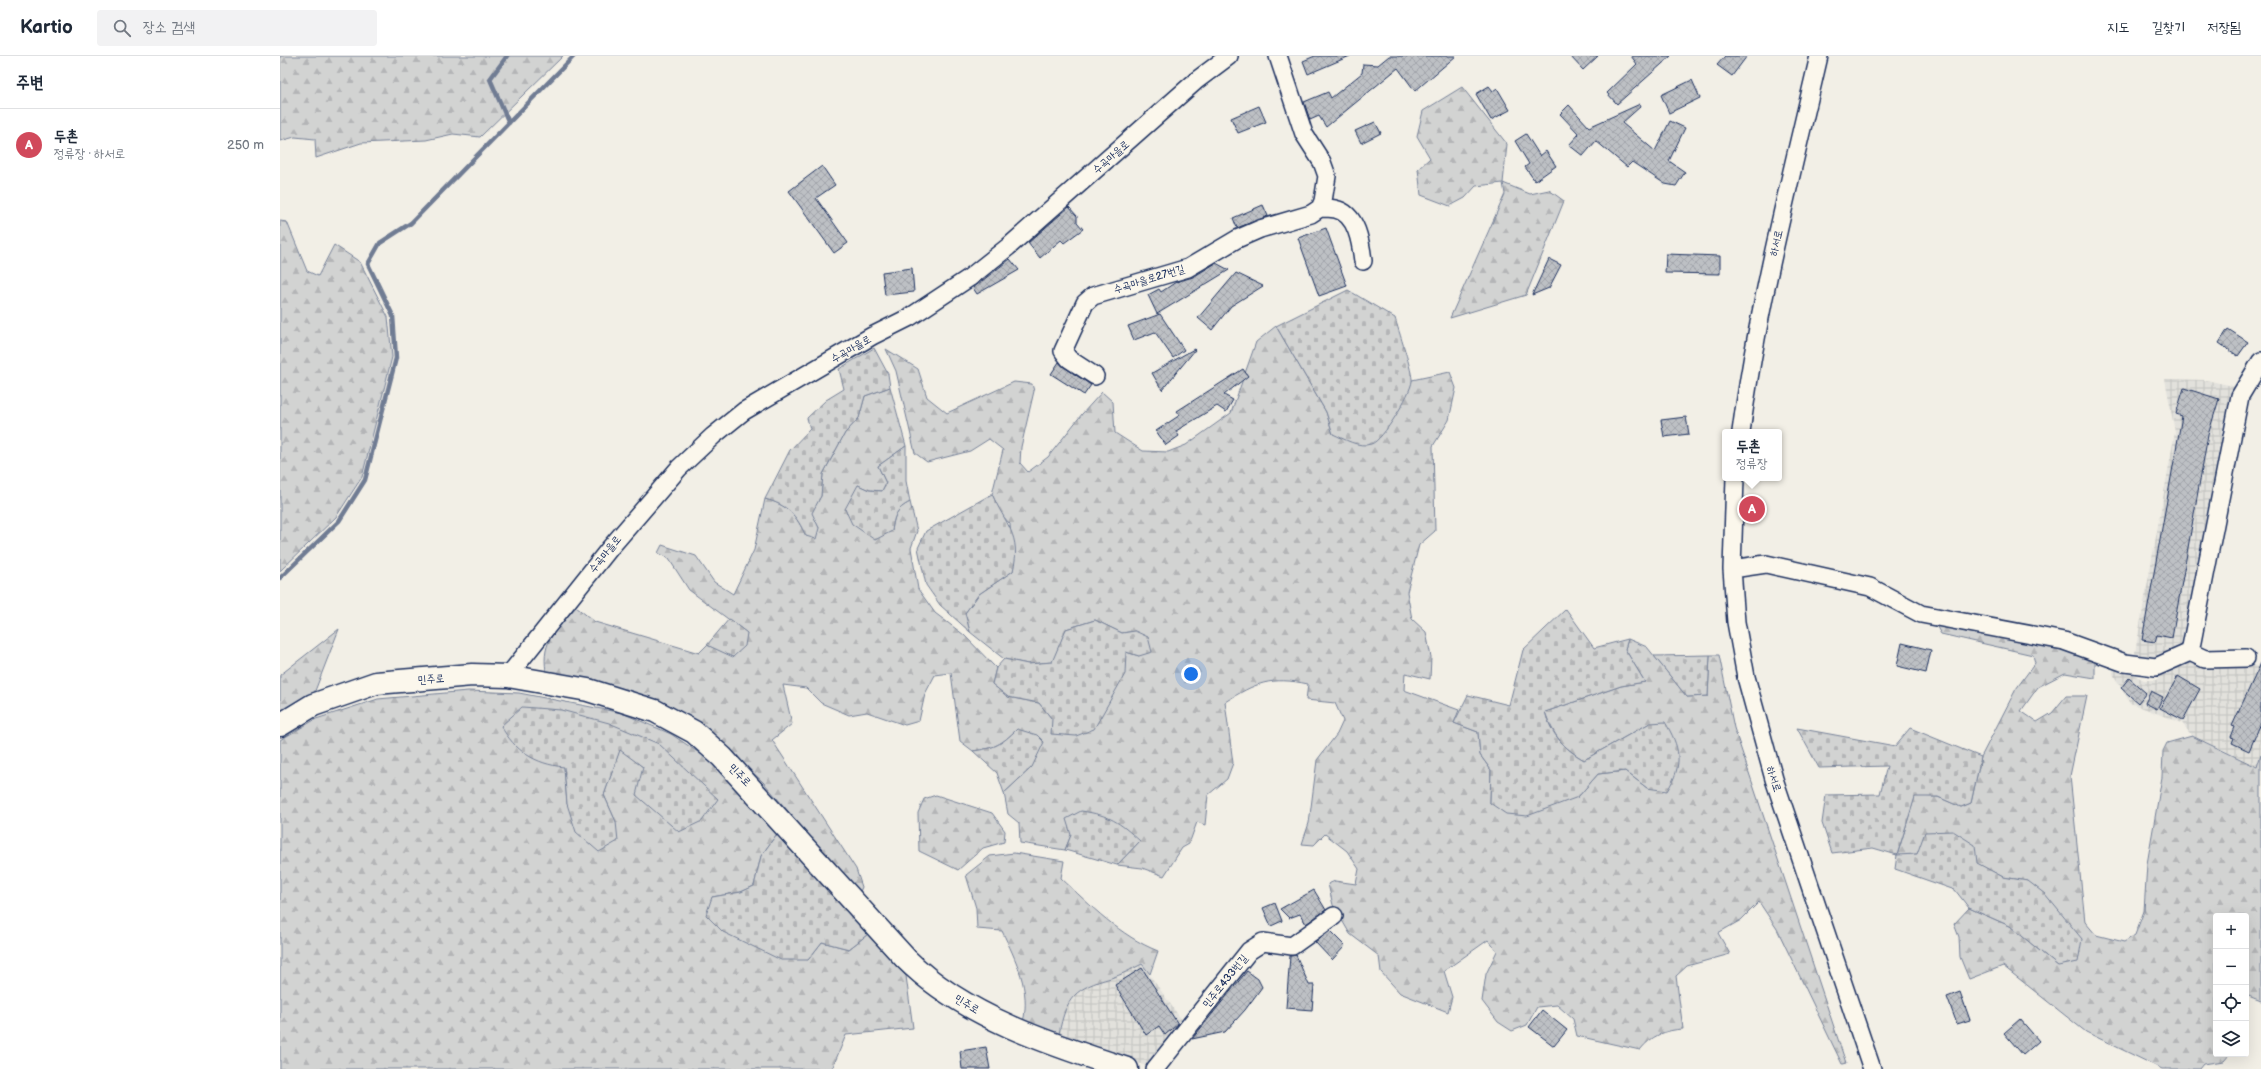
<!DOCTYPE html>
<html lang="ko">
<head>
<meta charset="utf-8">
<style>
  :root { --surface:#fff; --page:#f2f2f3; --text:#1f2937; --muted:#747a83; --line:#e0e1e3; --accent:#d1495b }
  body { margin:0; font-family:"Balsamiq Sans","Poor Story",sans-serif; background:var(--page); color:var(--text) }
  .controls { position:absolute; right:12px; bottom:12px; display:grid; overflow:hidden; border-radius:4px; box-shadow:0 4px 16px #0002 }
  .controls button { width:36px; height:36px; display:grid; place-items:center; padding:0; border:0; border-bottom:1px solid var(--line); background:var(--surface); color:var(--text); font:20px sans-serif }
  .you { position:absolute; left:911px; top:618px; width:14px; height:14px; margin:-10px; border:3px solid #fff; border-radius:50%; background:#1a73e8; box-shadow:0 0 0 6px #1a73e833 }
  .badge { display:grid; place-items:center; width:26px; height:26px; border-radius:50%; background:var(--accent); color:#fff; font-size:13px; font-weight:700 }
  .pin { position:absolute; translate:-50% -50%; border:2px solid #fff; box-shadow:0 1px 4px #0006 }
  .popup { position:absolute; left:1442px; top:373px; width:60px; height:52px; box-sizing:border-box; display:grid; place-content:center; border-radius:4px; background:var(--surface); filter:drop-shadow(0 1px 3px #0005); font-size:13px; white-space:nowrap; color:var(--muted) }
  .popup b { font-size:15px; color:var(--text) }
  .popup::after { content:''; position:absolute; left:50%; top:100%; margin-left:-8px; border:8px solid transparent; border-top-color:var(--surface) }
  .list { margin:0; padding:0; list-style:none }
  h2 { display:flex; justify-content:space-between; align-items:center; height:52px; margin:0; padding:0 16px; font-size:17px }
  h2 small { font-size:13px; font-weight:400; color:var(--muted) }
  .list li { display:grid; grid-template-columns:26px 1fr auto; gap:12px; align-items:center; box-sizing:border-box; height:72px; padding:0 16px; border-top:1px solid var(--line) }
  .list b { display:block; font-size:15px; white-space:nowrap }
  .list p { margin:0; font-size:13px; white-space:nowrap; color:var(--muted) }
  .list em { font-size:13px; font-style:normal; color:var(--muted) }
  .icon { flex:none; width:22px; height:22px; fill:none; stroke:currentColor; stroke-width:2; stroke-linecap:round; stroke-linejoin:round }
  .map { position:relative; flex:none; width:1981px; height:1013px; overflow:hidden }
  header { display:flex; align-items:center; gap:24px; box-sizing:border-box; height:56px; padding:0 20px; background:var(--surface); border-bottom:1px solid var(--line) }
  header strong { font-size:19px }
  nav { display:flex; gap:22px; margin-inline-start:auto; font-size:14px }
  .search { width:280px; height:36px; background:var(--page); display:flex; align-items:center; gap:10px; box-sizing:border-box; padding:0 14px; border-radius:4px; color:var(--muted); font-size:15px }
  main { display:flex }
  aside { flex:1; background:var(--surface) }
  .map>svg:first-child { display:block }
  .industrial { fill:url(#industrial-grid) }
  .forest { fill:url(#forest-firs); stroke:#768198; fill-rule:evenodd }
  .cemetery { fill:url(#cemetery-stones); stroke:#768198 }
  .lines { fill:none; stroke-linecap:round; stroke-linejoin:round }
  .stream { stroke:#707b93; stroke-width:4.5 }
  .building { fill:url(#building-cross-hatch); stroke:#1b2f5e }
  .minor-casing { stroke:#1b2f5e; stroke-width:20 }
  .major-casing { stroke:#1b2f5e; stroke-width:25 }
  .minor { stroke:#fbf7ec; stroke-width:17 }
  .major { stroke:#fbf7ec; stroke-width:22 }
  .labels { text-anchor:middle; dominant-baseline:central; stroke-width:3.5; stroke-linejoin:round; paint-order:stroke }
  .street-label { font-size:11px; fill:#1b2f5e; stroke:#fbf7ec }
</style>
</head>
<body>
<header>
<strong>Kartio</strong>
<div class="search"><svg class="icon" aria-label="search" viewBox="0 0 24 24"><circle cx="10" cy="10" r="6"/><path d="M15 15l6 6"/></svg>장소 검색</div>
<nav><a>지도</a><a>길찾기</a><a>저장됨</a></nav>
</header>
<main>
<aside>
<h2>주변<small></small></h2>
<ul class="list">
<li><span class="badge">A</span><div><b>두촌</b><p>정류장 · 하서로</p></div><em>250 m</em></li>
</ul>
</aside>
<div class="map">
<svg width="1981" height="1013" viewBox="0 0 1981 1013">
  <defs>
    <pattern id="industrial-grid" width="8" height="8" patternUnits="userSpaceOnUse"><rect width="8" height="8" fill="#e2e1dc"/><path d="M0 4h8M4 0v8" fill="none" stroke="#c1c1bf"/></pattern>
    <pattern id="forest-firs" width="22" height="20" patternUnits="userSpaceOnUse"><rect width="22" height="20" fill="#d2d3d2"/><path d="M5 1l3.5 6h-7zM16 11l3.5 6h-7z" fill="#b4b5b7"/></pattern>
    <pattern id="cemetery-stones" width="16" height="16" patternUnits="userSpaceOnUse"><rect width="16" height="16" fill="#d2d3d2"/><path d="M2 7V4a2 2 0 0 1 4 0v3zM10 15v-3a2 2 0 0 1 4 0v3z" fill="#b4b5b7"/></pattern>
    <pattern id="building-cross-hatch" width="8" height="8" patternUnits="userSpaceOnUse"><rect width="8" height="8" fill="#bdc0c4"/><path d="M0 0l8 8M0 8l8-8" fill="none" stroke="#a2a5ab"/></pattern>
  </defs>
  <rect width="100%" height="100%" fill="#f2efe6"/>
  <filter id="ink" filterUnits="userSpaceOnUse"><feTurbulence type="fractalNoise" baseFrequency=".025" numOctaves="2"/><feDisplacementMap in="SourceGraphic" scale="8" xChannelSelector="R" yChannelSelector="G"/><feConvolveMatrix kernelMatrix="1 2 1 2 8 2 1 2 1" color-interpolation-filters="sRGB"/></filter>
  <g filter="url(#ink)">
    <path class="industrial" d="M 1885,323 L 1926,324 L 1957,331 L 1907,592 L 1876,605 L 1854,602 L 1895,376 Z
      M 1907,605 L 1970,607 L 1981,613 L 1981,698 L 1978,711 L 1912,680 L 1902,667 L 1850,647 L 1833,618 L 1834,609 L 1864,624 L 1876,624 L 1894,607 Z
      M 862,908 L 903,966 L 866,1010 L 779,978 L 783,957 L 797,935 L 819,923 L 831,922 Z"/>
    <path class="forest" d="M 0,0 L 283,0 L 200,81 L 173,78 L 146,84 L 81,87 L 36,102 L 35,83 L 15,81 L 0,85 Z
      M 1182,31 L 1227,88 L 1223,127 L 1250,138 L 1269,134 L 1284,145 L 1246,239 L 1170,262 L 1225,138 L 1223,127 L 1196,130 L 1185,142 L 1170,150 L 1141,139 L 1138,113 L 1150,102 L 1137,80 L 1143,55 Z
      M 0,165 L 7,166 L 27,215 L 38,220 L 54,189 L 80,206 L 108,261 L 112,301 L 82,421 L 56,461 L 0,515 Z
      M 996,270 L 1046,356 L 1053,378 L 1120,352 L 1132,324 L 1170,316 L 1176,332 L 1169,364 L 1153,390 L 1155,475 L 1139,489 L 1127,536 L 1132,563 L 1146,576 L 1151,601 L 1150,623 L 1125,617 L 1124,634 L 1179,654 L 1174,667 L 1198,676 L 1200,699 L 1211,714 L 1210,747 L 1298,741 L 1318,718 L 1345,715 L 1367,732 L 1370,667 L 1304,704 C 1282,691 1274,680 1265,656 L 1341,630 L 1365,626 L 1345,593 L 1348,583 L 1367,591 L 1407,641 L 1428,640 L 1430,599 L 1439,599 L 1454,672 L 1566,1007 L 1562,1008 L 1497,873 L 1479,846 L 1461,864 L 1438,877 L 1450,898 L 1407,910 L 1396,920 L 1403,973 C 1385,974 1371,980 1360,994 L 1297,980 L 1293,963 L 1277,949 L 1257,951 L 1247,969 L 1232,975 L 1218,966 L 1202,945 L 1206,918 L 1217,895 L 1208,884 L 1164,915 L 1172,941 L 1168,956 L 1120,937 L 1101,916 L 1099,900 L 1070,878 L 1053,849 L 1048,828 L 1055,825 L 1076,828 L 1079,813 L 1067,795 L 1045,778 L 1034,789 L 1022,788 L 1029,767 L 1037,704 L 1057,678 L 1063,665 L 1055,647 L 1026,644 L 1028,628 C 991,620 975,627 945,646 L 953,707 L 947,723 L 928,739 L 925,769 L 917,766 L 909,788 L 902,792 L 884,820 L 862,812 L 837,809 L 860,785 L 791,779 L 785,794 L 740,787 L 739,767 L 728,758 L 724,737 L 752,711 L 737,673 C 721,689 715,692 693,695 L 680,685 L 671,617 L 655,619 L 645,638 L 639,665 L 625,669 L 587,656 L 569,659 L 541,647 L 526,632 L 503,629 L 512,668 L 492,684 L 576,813 L 582,831 L 579,838 L 484,727 L 423,670 L 355,639 L 266,615 C 261,584 277,573 296,551 L 315,566 L 419,597 L 427,589 L 453,600 L 467,577 L 409,534 L 389,503 L 378,497 L 382,489 L 416,500 L 434,526 L 453,538 L 474,494 L 485,443 C 508,449 516,459 526,480 L 539,472 L 531,457 L 541,440 L 543,418 L 565,377 L 579,362 L 585,340 L 610,331 L 626,390 L 598,410 L 606,427 L 602,435 L 589,434 L 578,429 L 612,475 C 614,460 616,453 630,446 L 637,475 L 631,492 L 638,533 L 655,557 L 684,579 L 716,612 L 712,628 L 728,641 L 759,647 L 772,663 L 846,596 L 859,600 L 855,575 L 842,577 L 815,564 L 786,573 L 773,606 L 748,608 L 724,603 L 690,576 L 685,557 L 699,538 L 733,515 L 730,468 L 721,458 L 712,438 L 723,394 L 709,383 L 690,395 L 647,406 L 635,397 L 616,315 L 606,293 L 638,313 L 647,341 L 667,357 L 734,326 L 752,328 L 754,335 L 741,391 L 740,407 L 748,416 L 768,401 L 802,358 L 822,336 L 833,346 L 835,377 L 863,395 L 888,396 L 906,389 L 951,357 L 976,286 Z
      M 1654,566 L 1763,588 L 1815,603 L 1815,622 L 1785,617 L 1758,631 L 1741,655 L 1757,666 L 1772,657 L 1786,640 L 1807,640 L 1790,720 L 1805,866 L 1816,879 L 1844,886 L 1855,879 L 1864,855 L 1867,808 L 1882,721 L 1883,695 L 1887,687 L 1912,680 L 1977,711 L 1981,698 L 1981,945 L 1966,939 L 1966,860 L 1936,860 L 1936,998 L 1950,998 L 1944,1005 L 1923,1008 L 1919,1013 L 1882,1013 L 1806,976 L 1723,910 L 1689,923 L 1680,901 L 1679,881 L 1674,868 L 1689,852 L 1730,870 L 1778,910 L 1748,825 L 1723,821 L 1696,807 L 1637,798 L 1617,800 L 1635,740 L 1658,741 L 1681,751 L 1691,747 L 1701,701 L 1736,633 L 1755,607 L 1753,599 L 1661,578 Z
      M 59,573 L 33,640 L 0,659 L 0,619 Z
      M 188,635 L 239,637 L 342,657 L 391,678 L 437,709 L 499,775 L 481,800 L 474,830 L 461,836 L 432,841 L 528,904 L 542,886 L 569,893 L 588,878 L 626,920 L 633,972 L 566,979 L 552,1013 L 0,1013 L 0,684 L 36,663 L 98,643 ZM 329,667 L 422,765 L 363,711 L 340,693 L 324,739 L 336,766 L 287,748 L 284,711 Z
      M 656,739 L 712,757 L 725,775 L 724,786 L 703,792 L 678,814 L 639,795 L 638,757 L 644,743 Z
      M 734,797 L 784,805 L 781,822 C 811,850 840,880 878,895 L 870,918 L 862,908 C 852,913 841,919 831,922 C 795,932 786,941 779,978 L 743,966 C 751,934 736,904 722,875 L 697,873 L 696,852 L 686,819 L 710,800 Z"/>
    <path class="cemetery" d="M 1068,234 L 1115,262 C 1118,273 1133,317 1132,325 C 1131,337 1103,385 1091,388 C 1079,392 1064,383 1053,378 L 1046,356 L 996,270 Z
      M 594,292 L 608,318 L 610,331 L 585,340 L 579,362 L 565,377 L 543,418 L 541,440 L 532,457 L 539,472 L 536,483 L 526,480 C 516,459 508,449 485,443 L 510,394 L 530,373 L 527,362 L 546,344 L 564,333 L 559,313 Z
      M 626,390 L 626,425 L 630,446 C 616,453 614,460 612,475 L 595,484 L 572,468 L 565,453 L 578,429 L 589,434 L 602,435 L 606,427 L 598,410 Z
      M 712,438 C 725,468 742,479 733,515 L 699,538 L 685,557 L 690,576 L 660,549 L 646,529 L 638,492 L 646,475 Z
      M 1286,553 L 1314,592 L 1348,583 L 1345,593 L 1365,626 L 1341,630 L 1265,656 C 1271,678 1284,693 1304,704 L 1370,667 L 1385,666 C 1400,691 1404,708 1387,735 L 1367,732 L 1345,715 L 1318,718 L 1298,741 L 1247,760 L 1226,758 L 1210,747 L 1211,714 L 1200,699 L 1198,676 L 1174,667 L 1188,639 L 1229,649 L 1243,594 Z
      M 449,563 L 467,577 L 465,590 L 453,601 L 427,589 Z
      M 815,564 L 842,577 L 855,575 L 868,581 L 872,596 L 859,600 L 846,596 L 845,618 L 814,673 L 796,680 L 771,678 L 772,663 L 759,647 L 728,641 L 712,628 L 716,612 L 724,603 L 748,608 L 772,606 L 786,573 Z
      M 1430,599 L 1428,640 L 1407,641 L 1374,600 Z
      M 242,651 L 281,654 L 329,667 L 379,688 L 438,743 L 422,765 L 399,776 L 356,739 L 363,711 L 340,694 L 324,739 L 336,766 L 338,785 L 319,796 L 296,776 L 287,748 L 284,711 C 255,708 235,695 221,670 Z
      M 1517,672 L 1615,690 L 1630,672 L 1701,701 L 1691,747 L 1681,751 L 1658,741 L 1635,741 L 1617,799 L 1637,798 L 1645,776 L 1673,775 L 1695,789 L 1697,807 L 1723,821 L 1748,825 L 1765,838 L 1802,883 L 1798,906 L 1778,910 L 1730,870 L 1689,852 L 1675,834 L 1615,813 L 1617,799 L 1593,792 L 1552,797 L 1542,767 L 1546,739 L 1600,738 L 1607,710 L 1539,712 Z
      M 737,673 L 757,679 L 764,686 L 752,711 L 724,737 L 717,717 L 693,695 C 715,692 721,689 737,673 Z
      M 801,755 C 830,759 839,766 860,785 L 837,809 L 785,794 L 791,779 L 786,763 Z
      M 499,775 L 588,878 L 569,893 L 542,886 L 528,904 L 501,904 L 443,876 L 426,859 L 432,841 L 461,836 L 474,830 L 481,800 Z"/>
    <g class="lines">
      <path class="stream" d="M 227,0 L 210,23 L 229,67
        M 0,522 L 59,465 L 85,424 L 116,302 L 113,260 L 88,208 L 100,187 L 131,167 L 294,0"/>
    </g>
    <path class="building" d="M 1035,0 L 1070,0 L 1028,18 L 1023,5 Z
      M 1109,0 L 1176,0 L 1135,35 L 1118,12 L 1046,71 L 1039,60 L 1030,64 L 1024,46 L 1048,36 L 1051,42 L 1082,17 L 1083,8 L 1098,9 Z
      M 1290,0 L 1318,0 L 1303,14 Z
      M 1351,0 L 1391,0 L 1337,48 L 1327,37 L 1357,8 Z
      M 1445,0 L 1467,0 L 1452,20 L 1437,9 Z
      M 1412,24 L 1420,42 L 1389,57 L 1381,39 Z
      M 1209,30 L 1213,35 L 1217,32 L 1230,54 L 1211,64 L 1196,38 Z
      M 1360,48 L 1361,50 L 1342,67 L 1375,95 L 1390,65 L 1405,72 L 1389,105 L 1405,116 L 1396,130 L 1385,128 L 1352,106 L 1347,111 L 1316,85 L 1303,100 L 1289,89 L 1299,78 L 1280,58 L 1289,49 L 1309,71 Z
      M 979,50 L 986,66 L 958,77 L 951,62 Z
      M 1095,66 L 1101,77 L 1081,87 L 1075,75 Z
      M 1246,78 L 1260,100 L 1266,95 L 1276,110 L 1255,125 L 1245,111 L 1249,108 L 1235,85 Z
      M 542,110 L 555,129 L 536,142 L 568,187 L 554,197 L 509,135 Z
      M 983,149 L 988,160 L 957,172 L 953,162 Z
      M 789,151 L 797,160 L 797,166 L 803,173 L 784,187 L 781,184 L 760,202 L 748,187 Z
      M 1046,172 L 1067,230 L 1039,240 L 1018,182 Z
      M 1386,198 L 1440,200 L 1440,218 L 1385,217 Z
      M 730,203 L 739,214 L 697,238 L 693,232 Z
      M 1269,203 L 1281,209 L 1269,232 L 1252,239 Z
      M 936,207 L 949,214 L 877,258 L 868,239 L 879,233 L 881,236 L 896,226 L 913,221 Z
      M 632,212 L 634,236 L 605,239 L 602,216 Z
      M 956,217 L 983,230 L 951,250 L 932,274 L 918,262 Z
      M 880,258 L 904,294 L 893,302 L 875,276 L 854,284 L 848,270 Z
      M 1948,273 L 1968,286 L 1958,300 L 1939,287 Z
      M 914,293 L 915,294 L 882,334 L 872,317 Z
      M 779,306 L 784,311 L 811,329 L 804,339 L 771,318 Z
      M 963,313 L 968,320 L 944,339 L 953,344 L 946,356 L 937,350 L 896,375 L 899,380 L 886,389 L 876,375 L 900,359 L 897,355 Z
      M 1904,332 L 1939,343 L 1928,379 L 1892,582 L 1877,579 L 1875,586 L 1862,584 L 1902,360 L 1896,358 Z
      M 1406,361 L 1409,378 L 1384,381 L 1381,364 Z
      M 1622,587 L 1651,594 L 1646,617 L 1617,610 Z
      M 1981,607 L 1981,667 L 1969,695 L 1952,687 L 1954,682 L 1951,681 L 1955,671 L 1952,670 Z
      M 1898,620 L 1920,633 L 1903,664 L 1880,652 Z
      M 1849,622 L 1866,637 L 1858,647 L 1841,632 Z
      M 1871,635 L 1883,641 L 1877,653 L 1865,647 Z
      M 1034,834 L 1046,854 L 1026,868 L 1020,858 L 1009,862 L 1000,853 Z
      M 995,847 L 1002,865 L 991,870 L 983,852 Z
      M 1050,875 L 1065,890 L 1052,904 L 1035,886 Z
      M 1016,899 L 1029,929 L 1034,929 L 1032,954 L 1006,952 L 1010,900 Z
      M 862,912 L 898,968 L 885,979 L 879,970 L 866,979 L 835,929 Z
      M 967,915 L 978,923 L 982,931 L 965,954 L 945,976 L 912,983 Z
      M 1680,936 L 1690,964 L 1677,968 L 1667,941 Z
      M 1262,954 L 1287,974 L 1274,990 L 1249,971 Z
      M 1740,963 L 1759,985 L 1743,999 L 1724,977 Z
      M 706,991 L 710,1013 L 682,1013 L 680,995 Z"/>
    <g class="lines">
      <defs>
        <path id="minor" d="M 1040,152 C 1045,152 1051,152 1055,153 C 1077,157 1081,188 1083,205
          M 815,320 L 789,303 L 783,295 L 805,247 L 813,240 L 908,212 L 957,183 L 980,173 L 1031,158 L 1040,152 L 1043,145 L 1047,120 L 1042,106 L 1024,78 L 998,0
          M 1461,376 C 1478,249 1510,125 1539,0
          M 1455,422 L 1452,513 L 1456,566 L 1466,621 L 1494,723 L 1592,1013
          M 1452,513 L 1486,508 L 1590,531 L 1641,558 L 1784,585 L 1845,607 L 1876,611 L 1910,596 L 1925,603 L 1966,602
          M 1910,596 L 1960,340 L 1981,305
          M 228,620 L 330,492 L 399,412 L 433,380 L 464,355 L 592,280 L 630,261 L 689,222 L 728,191 L 917,24 L 949,0
          M 875,1013 L 969,895 L 983,886 L 1012,890 L 1054,860"/>
        <path id="major" d="M 0,669 L 33,649 L 96,627 L 192,619 L 228,620 L 308,634 L 375,655 L 414,676 L 442,701 L 626,903 C 683,960 772,989 847,1013"/>
      </defs>
      <use href="#minor" class="minor-casing"/>
      <use href="#major" class="major-casing"/>
      <use href="#minor" class="minor"/>
      <use href="#major" class="major"/>
    </g>
  </g>
  <g class="labels">
    <g class="street-label">
      <text transform="translate(831 101) rotate(-41)">수곡마을로</text>
      <text transform="translate(1496 187) rotate(-77)">하서로</text>
      <text transform="translate(869 223) rotate(-17)">수곡마을로27번길</text>
      <text transform="translate(571 293) rotate(-30)">수곡마을로</text>
      <text transform="translate(325 498) rotate(-51)">수곡마을로</text>
      <text transform="translate(151 623) rotate(-4)">민주로</text>
      <text transform="translate(460 719) rotate(46)">민주로</text>
      <text transform="translate(1494 723) rotate(72)">하서로</text>
      <text transform="translate(945 925) rotate(-51)">민주로433번길</text>
      <text transform="translate(687 948) rotate(31)">민주로</text>
    </g>
  </g>
</svg>
<div class="controls">
<button>+</button>
<button>−</button>
<button><svg class="icon" aria-label="locate" viewBox="0 0 24 24"><circle cx="12" cy="12" r="6"/><path d="M12 2v4M12 18v4M2 12h4M18 12h4"/></svg></button>
<button><svg class="icon" aria-label="layers" viewBox="0 0 24 24"><path d="M12 4l9 5-9 5-9-5zM3 14l9 5 9-5"/></svg></button>
</div>
<div class="you"></div>
<div class="pin badge" style="left:1472px;top:453px">A</div>
<div class="popup"><b>두촌</b>정류장</div>
</div>
</main>
</body>
</html>
